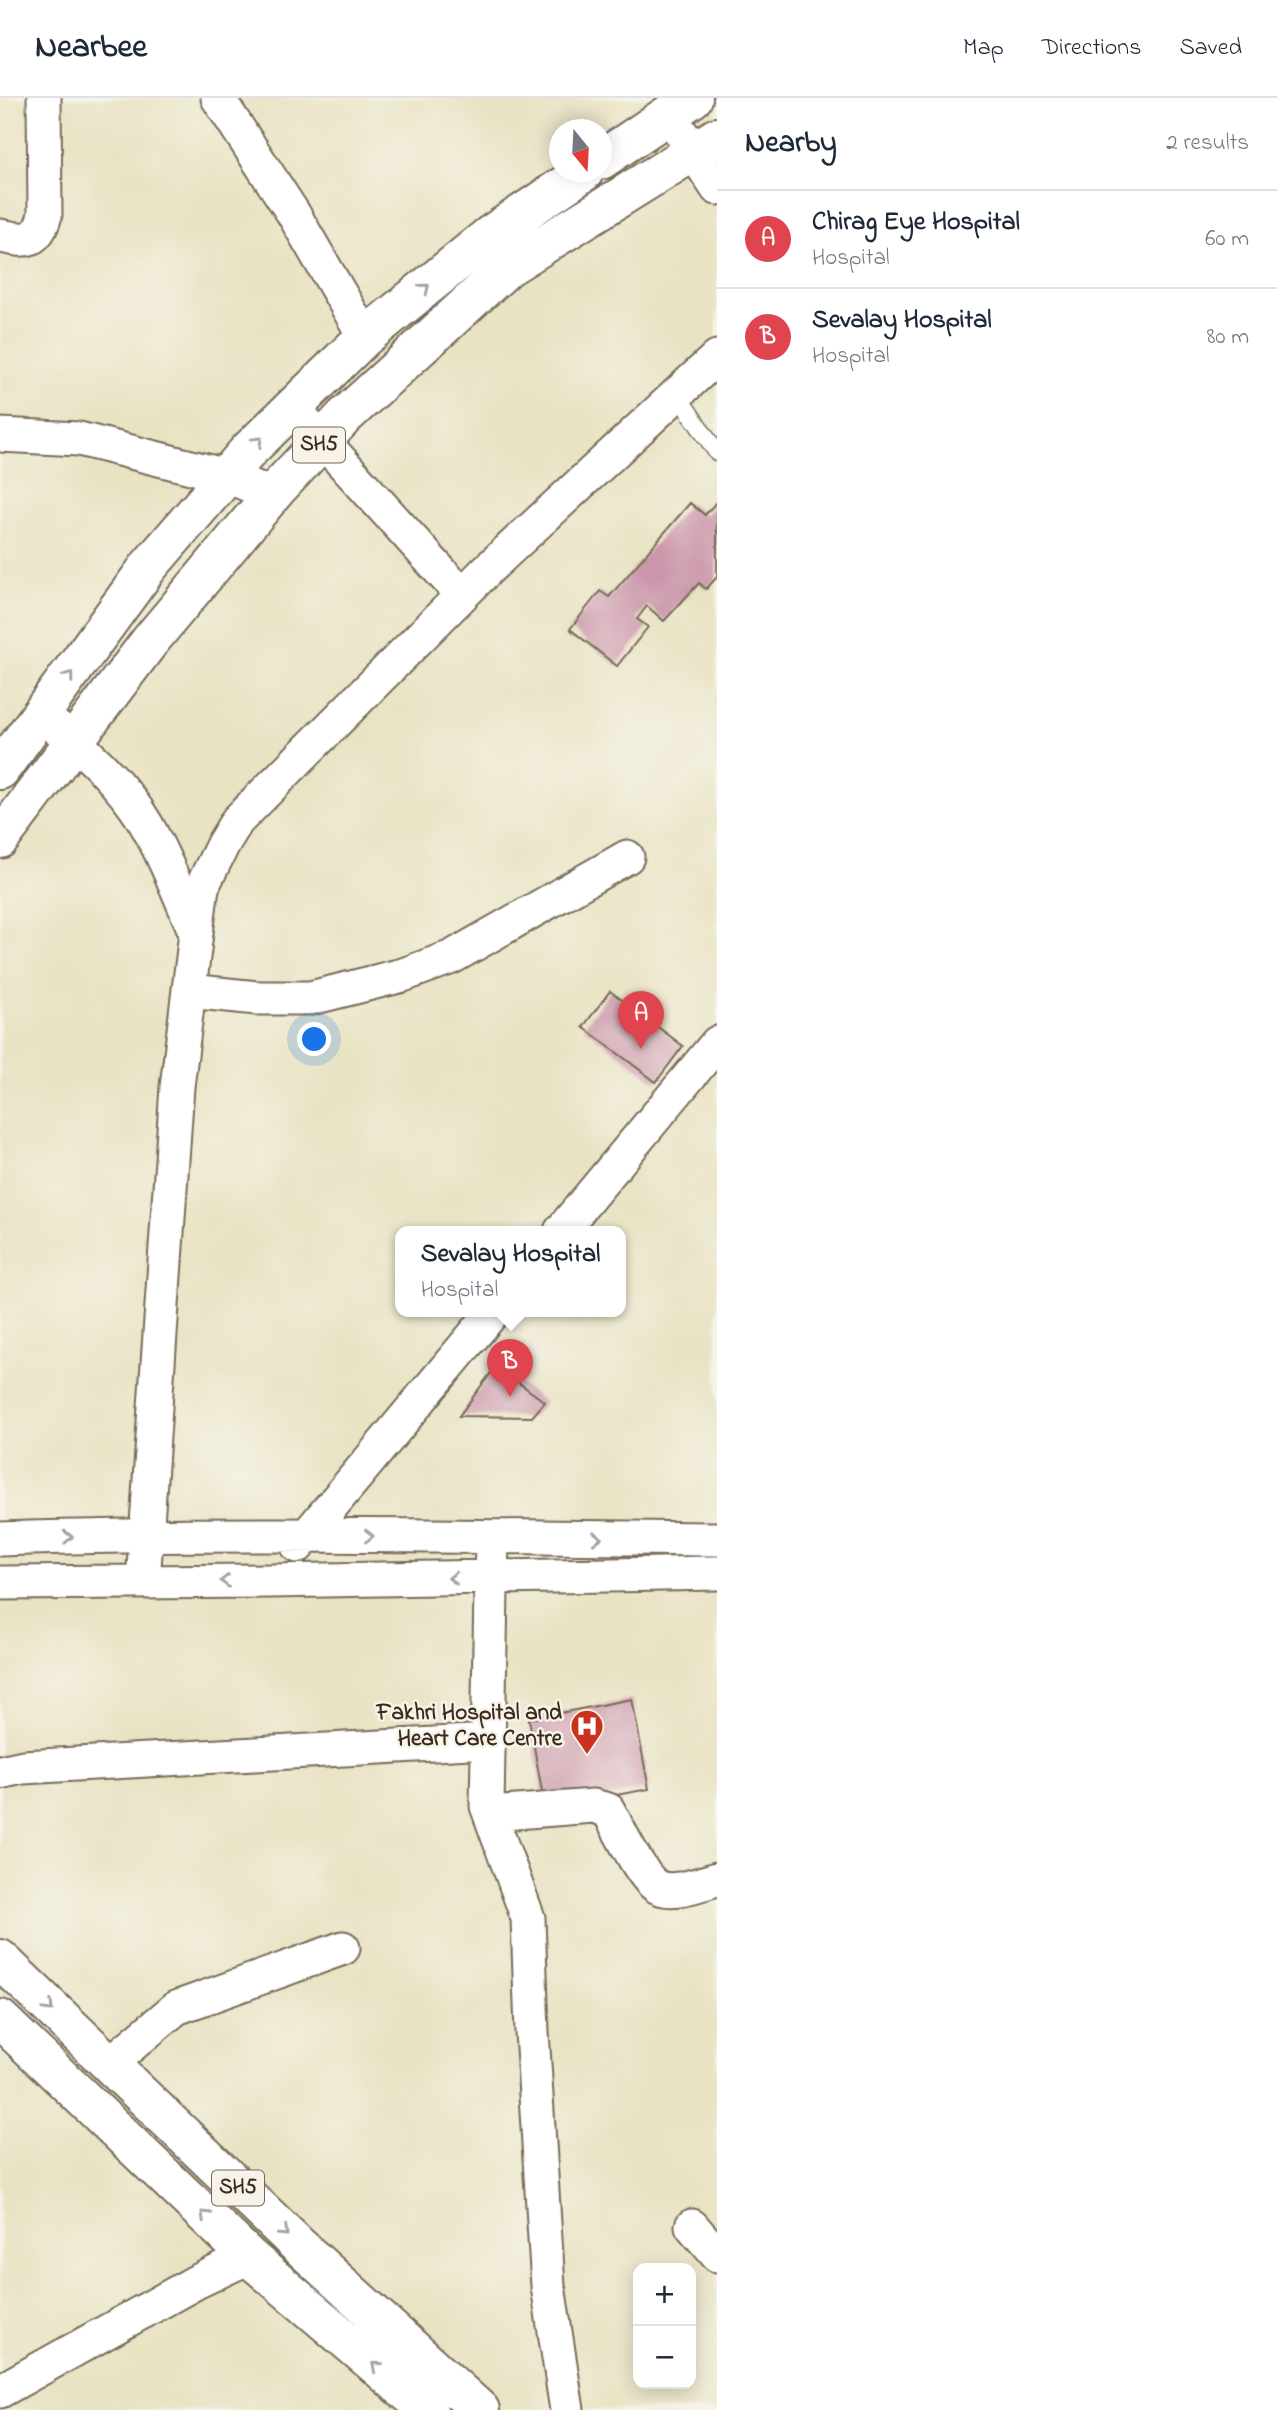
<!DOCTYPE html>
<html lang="en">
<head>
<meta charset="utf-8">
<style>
  :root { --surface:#fff; --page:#f6f6f7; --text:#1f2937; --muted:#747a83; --line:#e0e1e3; --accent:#c8321e }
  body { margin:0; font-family:"Indie Flower",sans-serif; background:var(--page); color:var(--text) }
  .controls { position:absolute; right:21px; bottom:21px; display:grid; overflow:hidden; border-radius:14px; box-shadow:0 4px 18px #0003 }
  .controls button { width:63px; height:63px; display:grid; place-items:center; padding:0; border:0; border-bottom:2px solid var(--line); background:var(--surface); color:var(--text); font:35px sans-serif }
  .compass { position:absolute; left:549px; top:21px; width:63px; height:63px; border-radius:50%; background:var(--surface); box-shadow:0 4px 18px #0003; rotate:162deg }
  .you { position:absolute; left:315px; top:942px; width:24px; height:24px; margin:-18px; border:5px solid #fff; border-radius:50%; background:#1a73e8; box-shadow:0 0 0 10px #1a73e833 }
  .badge { display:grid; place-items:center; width:46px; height:46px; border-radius:50%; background:var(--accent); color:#fff; font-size:23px; font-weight:700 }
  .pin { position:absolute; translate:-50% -58px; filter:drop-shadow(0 2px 4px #0008) }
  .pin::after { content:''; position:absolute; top:37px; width:24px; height:21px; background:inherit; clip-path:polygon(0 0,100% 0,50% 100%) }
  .popup { position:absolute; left:395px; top:1128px; width:231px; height:91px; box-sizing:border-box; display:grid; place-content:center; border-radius:14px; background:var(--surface); filter:drop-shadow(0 2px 5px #0005); font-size:23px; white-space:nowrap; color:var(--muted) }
  .popup b { font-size:26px; color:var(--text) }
  .popup::after { content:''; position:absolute; left:50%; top:100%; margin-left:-14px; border:14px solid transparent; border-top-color:var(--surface) }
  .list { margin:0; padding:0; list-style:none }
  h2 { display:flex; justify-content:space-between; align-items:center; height:91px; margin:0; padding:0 28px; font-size:30px }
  h2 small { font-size:23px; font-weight:400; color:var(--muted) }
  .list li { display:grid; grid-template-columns:46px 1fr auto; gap:21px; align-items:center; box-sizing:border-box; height:98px; padding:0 28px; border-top:2px solid var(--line) }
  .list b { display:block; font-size:26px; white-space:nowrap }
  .list p { margin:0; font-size:23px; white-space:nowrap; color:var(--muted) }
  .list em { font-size:23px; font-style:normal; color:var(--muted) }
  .map { position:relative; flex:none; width:717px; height:2312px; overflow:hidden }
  header { display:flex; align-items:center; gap:42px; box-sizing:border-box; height:98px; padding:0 35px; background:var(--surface); border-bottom:2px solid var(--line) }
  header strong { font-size:33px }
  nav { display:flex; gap:38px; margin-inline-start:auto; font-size:24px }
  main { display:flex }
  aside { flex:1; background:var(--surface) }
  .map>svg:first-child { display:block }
  .building { fill:#ca96ab }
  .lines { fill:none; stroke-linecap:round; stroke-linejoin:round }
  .service-casing { stroke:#786b58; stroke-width:19 }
  .minor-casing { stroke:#786b58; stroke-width:37 }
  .primary-casing { stroke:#786b58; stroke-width:42 }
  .service { stroke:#fff; stroke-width:16 }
  .minor { stroke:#fff; stroke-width:33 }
  .primary { stroke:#fff; stroke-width:38 }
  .oneway { stroke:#a79f9a }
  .labels { text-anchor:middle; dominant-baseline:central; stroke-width:5; stroke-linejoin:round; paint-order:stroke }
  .shield { fill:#f7f3e8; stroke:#73665b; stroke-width:2 }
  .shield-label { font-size:21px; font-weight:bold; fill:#3b2a1e }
  .poi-label { font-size:23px; font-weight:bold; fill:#3b2a1e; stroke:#f7f3e8; text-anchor:end }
</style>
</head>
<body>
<header>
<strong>Nearbee</strong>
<nav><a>Map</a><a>Directions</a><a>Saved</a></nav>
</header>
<main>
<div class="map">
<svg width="717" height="2312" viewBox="0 0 717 2312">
  <rect width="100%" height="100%" fill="#f7f3e8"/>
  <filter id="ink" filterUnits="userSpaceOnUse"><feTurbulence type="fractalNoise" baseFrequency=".0143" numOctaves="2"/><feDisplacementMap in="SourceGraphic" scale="14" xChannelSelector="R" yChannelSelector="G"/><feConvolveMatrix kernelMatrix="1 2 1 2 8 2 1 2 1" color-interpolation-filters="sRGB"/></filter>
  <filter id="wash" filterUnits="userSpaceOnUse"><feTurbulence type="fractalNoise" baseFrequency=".00686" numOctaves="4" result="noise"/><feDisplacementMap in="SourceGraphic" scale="28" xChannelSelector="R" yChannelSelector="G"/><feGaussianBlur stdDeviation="1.57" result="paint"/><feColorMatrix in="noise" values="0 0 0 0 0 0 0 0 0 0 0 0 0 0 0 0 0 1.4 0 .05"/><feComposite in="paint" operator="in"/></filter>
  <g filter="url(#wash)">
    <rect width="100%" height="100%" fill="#e8e3c3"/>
    <g id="blocks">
      <path class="building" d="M 717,403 L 717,479 L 706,491 L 699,485 L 664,523 L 647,508 L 637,521 L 648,529 L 617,568 L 570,531 L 600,493 L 609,499 L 690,405 L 705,417 Z
        M 610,893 L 683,948 L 656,984 L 583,929 Z
        M 496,1268 L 545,1304 L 532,1319 L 459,1318 Z
        M 632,1601 L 649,1691 L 545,1710 L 529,1621 Z"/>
    </g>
  </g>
  <g filter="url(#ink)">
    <use href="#blocks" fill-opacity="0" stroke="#786b58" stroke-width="2"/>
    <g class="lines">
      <defs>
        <path id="service" d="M 677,296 L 717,355"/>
        <path id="minor" d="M 218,0 L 293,115 L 365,239
          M 669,16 L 717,90
          M 0,138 C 26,143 37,146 45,117 L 44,0
          M 293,310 L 462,497
          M 0,337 L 79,341 L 227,378 L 273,397
          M 41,617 C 80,647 121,683 146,726 C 166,760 180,799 196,835
          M 189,893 L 257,900 L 311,900 L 403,877 L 452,859 L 627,759
          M 561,1133 L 717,945
          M 492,1439 L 487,1708 L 528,1820 L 532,1934 L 548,2188 L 567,2312
          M 0,1441 C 239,1433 478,1439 717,1441
          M 298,1448 L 494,1213
          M 143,1484 L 177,989 L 196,835 L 202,789 L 223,746 L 237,723 L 488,471 L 717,259
          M 0,1485 L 270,1483 L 717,1475
          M 0,1674 L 23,1669 L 488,1643
          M 490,1716 L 593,1708 L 608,1712 C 618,1729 642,1781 658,1789 C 674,1797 701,1785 717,1781
          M 108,1967 L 176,1910 L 343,1850
          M 692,2128 L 717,2157
          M 0,2293 L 196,2184 L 249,2159"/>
        <path id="primary" d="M 601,62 L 693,0
          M 0,672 L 149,468 L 249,352 L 365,239 L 490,137 L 584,74
          M 0,741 L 150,543 L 277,391 L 345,318 L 508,169 L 717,39
          M 0,1861 L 298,2147 L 480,2312
          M 0,1921 L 249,2159 L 428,2312"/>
      </defs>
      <use href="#service" class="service-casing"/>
      <use href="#minor" class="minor-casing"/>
      <use href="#primary" class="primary-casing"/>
      <use href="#service" class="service"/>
      <use href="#minor" class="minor"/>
      <use href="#primary" class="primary"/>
    </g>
    <defs><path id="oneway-chevron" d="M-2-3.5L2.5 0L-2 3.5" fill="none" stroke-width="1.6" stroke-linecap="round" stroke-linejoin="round" transform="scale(1.75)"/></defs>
    <g class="oneway">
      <use href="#oneway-chevron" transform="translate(425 190) rotate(-39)"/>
      <use href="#oneway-chevron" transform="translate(258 343) rotate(-44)"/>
      <use href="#oneway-chevron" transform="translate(69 578) rotate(-54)"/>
      <use href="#oneway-chevron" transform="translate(369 1438)"/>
      <use href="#oneway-chevron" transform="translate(68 1439) rotate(-2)"/>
      <use href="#oneway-chevron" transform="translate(597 1440) rotate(1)"/>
      <use href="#oneway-chevron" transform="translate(453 1480) rotate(179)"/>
      <use href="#oneway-chevron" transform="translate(225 1483) rotate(180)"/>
      <use href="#oneway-chevron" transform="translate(49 1909) rotate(44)"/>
      <use href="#oneway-chevron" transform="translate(205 2117) rotate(-136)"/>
      <use href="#oneway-chevron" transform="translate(284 2134) rotate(43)"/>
      <use href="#oneway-chevron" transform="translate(376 2268) rotate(-139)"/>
    </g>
  </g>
  <defs>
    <symbol id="hospital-pin" viewBox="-11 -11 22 30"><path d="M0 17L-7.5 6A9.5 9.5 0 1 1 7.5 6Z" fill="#c8321e" stroke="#f7f3e8"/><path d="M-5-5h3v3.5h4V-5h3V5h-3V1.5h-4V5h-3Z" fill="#fff"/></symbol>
  </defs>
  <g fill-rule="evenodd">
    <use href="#hospital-pin" x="568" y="1609" width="38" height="52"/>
  </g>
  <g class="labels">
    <g class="shield">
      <rect x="293" y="329.5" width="52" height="35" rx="5"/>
      <rect x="212" y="2072.5" width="52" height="35" rx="5"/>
    </g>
    <g class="shield-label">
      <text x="319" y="347">SH5</text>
      <text x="238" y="2090">SH5</text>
    </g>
    <g class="poi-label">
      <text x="562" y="1615">Fakhri Hospital and<tspan x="562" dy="26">Heart Care Centre</tspan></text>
    </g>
  </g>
</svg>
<div class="controls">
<button>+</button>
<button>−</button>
</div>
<svg class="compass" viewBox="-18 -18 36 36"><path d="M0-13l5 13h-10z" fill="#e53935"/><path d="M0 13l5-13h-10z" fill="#747a83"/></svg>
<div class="you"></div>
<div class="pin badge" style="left:641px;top:951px;background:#e0444e">A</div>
<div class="pin badge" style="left:510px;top:1299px;background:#e0444e">B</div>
<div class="popup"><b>Sevalay Hospital</b>Hospital</div>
</div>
<aside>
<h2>Nearby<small>2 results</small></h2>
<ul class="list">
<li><span class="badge" style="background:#e0444e">A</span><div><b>Chirag Eye Hospital</b><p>Hospital</p></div><em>60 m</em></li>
<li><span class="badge" style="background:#e0444e">B</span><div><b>Sevalay Hospital</b><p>Hospital</p></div><em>80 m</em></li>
</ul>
</aside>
</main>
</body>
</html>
